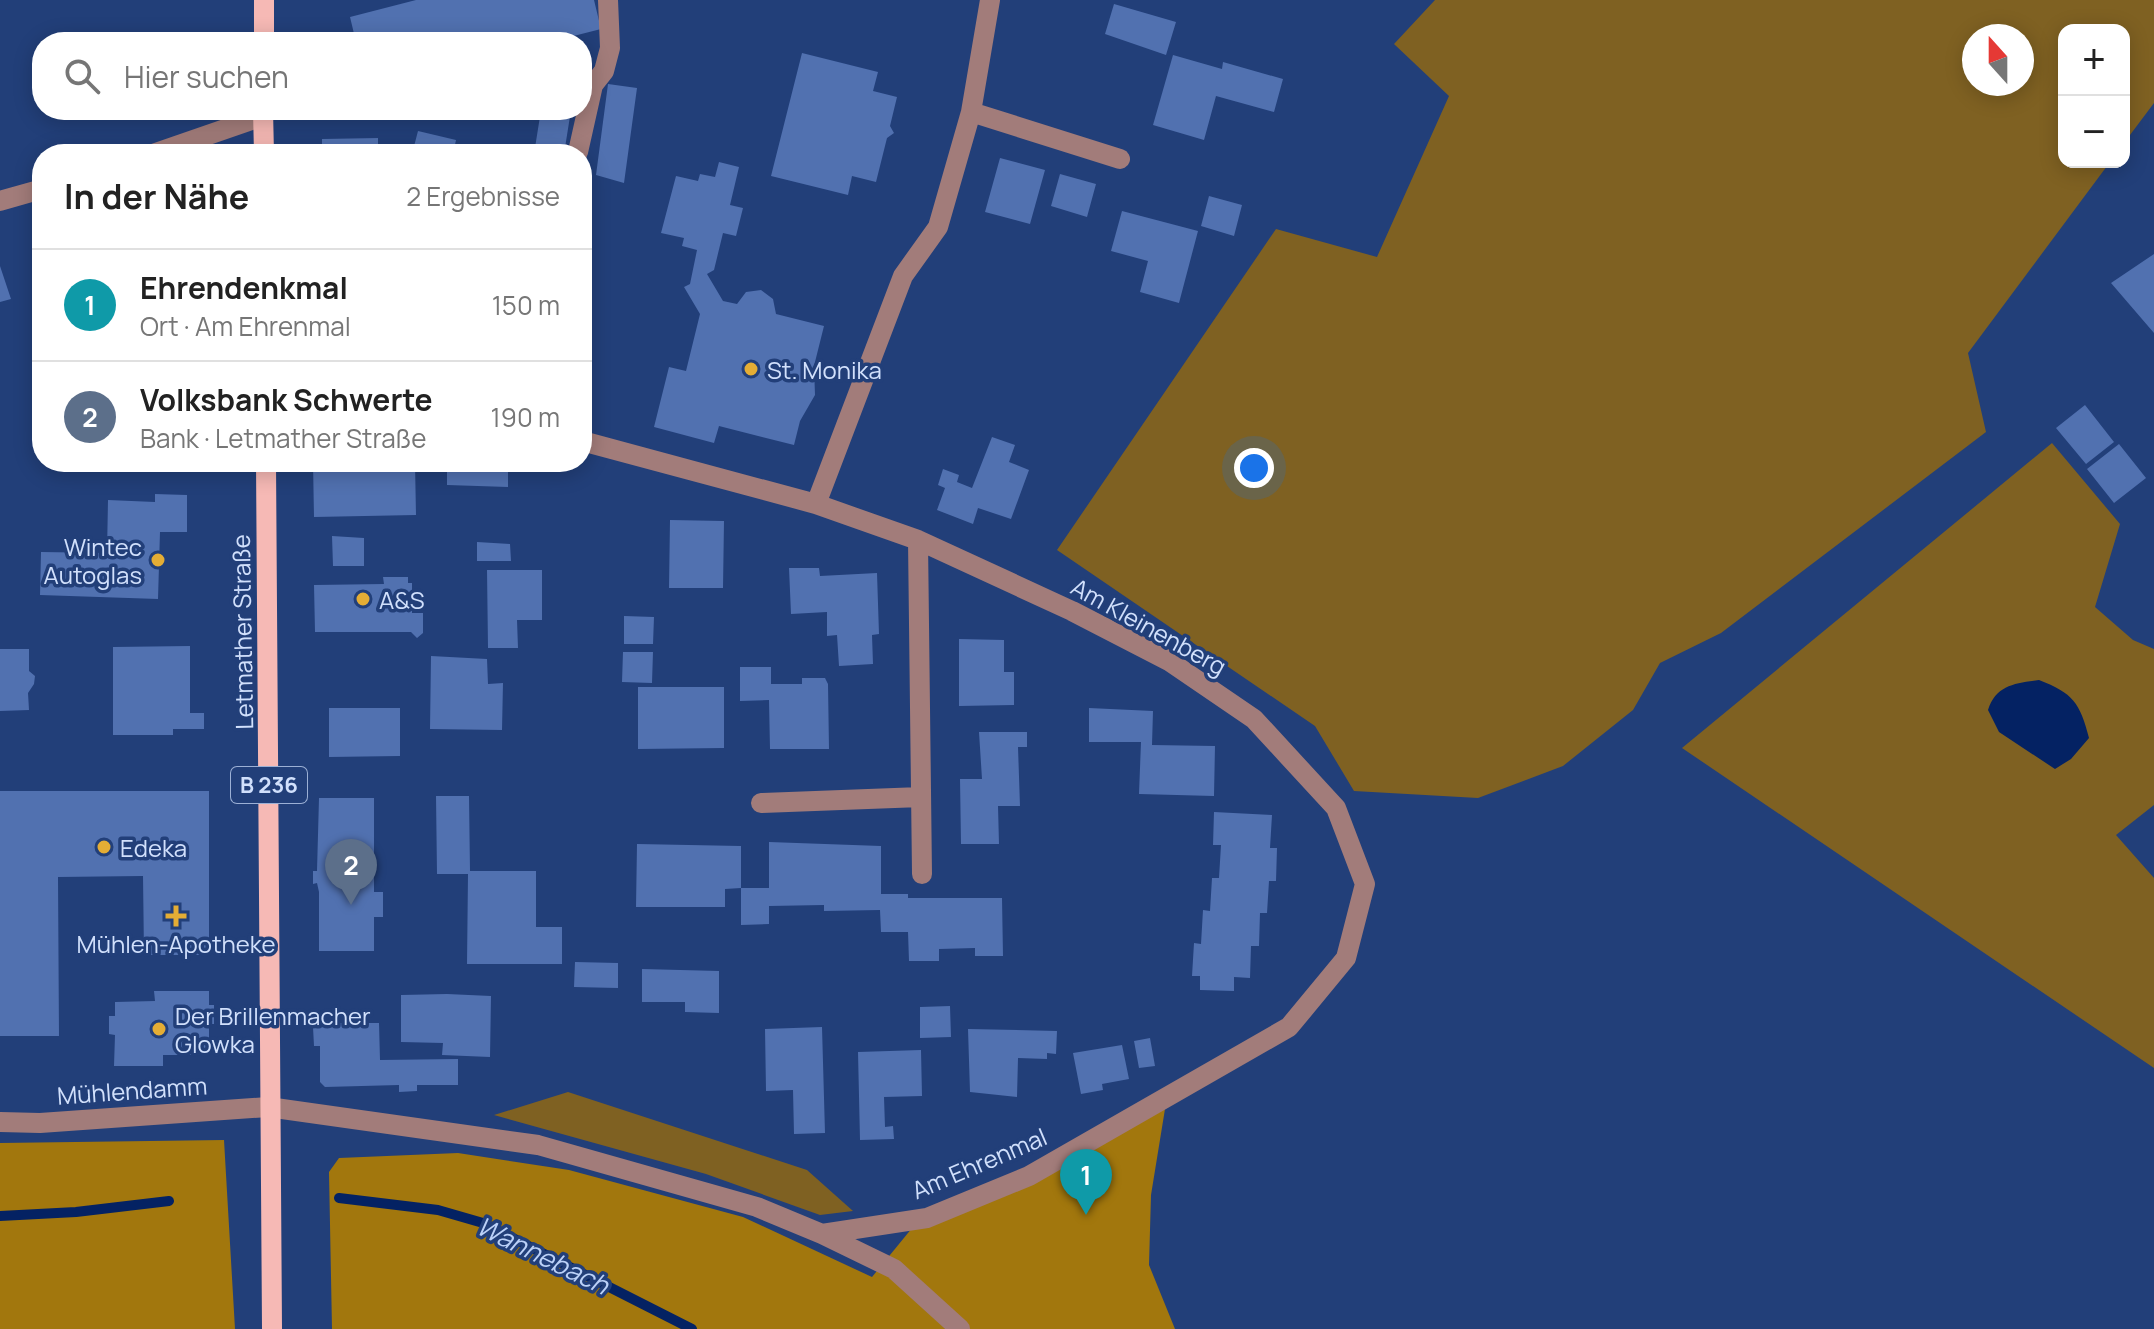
<!DOCTYPE html>
<html lang="de">
<head>
<meta charset="utf-8">
<style>
  :root { --surface:#fff; --page:#f6f6f6; --text:#222; --muted:#767676; --line:#e0e0e0; --accent:#79612b }
  body { margin:0; font-family:Manrope,sans-serif; background:var(--page); color:var(--text) }
  .controls { position:absolute; right:24px; top:24px; display:grid; overflow:hidden; border-radius:16px; box-shadow:0 4px 20px #0003 }
  .controls button { width:72px; height:72px; display:grid; place-items:center; padding:0; border:0; border-bottom:2px solid var(--line); background:var(--surface); color:var(--text); font:40px sans-serif }
  .compass { position:absolute; left:1962px; top:24px; width:72px; height:72px; border-radius:50%; background:var(--surface); box-shadow:0 4px 20px #0003; rotate:339deg }
  .you { position:absolute; left:1254px; top:468px; width:28px; height:28px; margin:-20px; border:6px solid #fff; border-radius:50%; background:#1a73e8; box-shadow:0 0 0 12px #1a73e833 }
  .badge { display:grid; place-items:center; width:52px; height:52px; border-radius:50%; background:var(--accent); color:#fff; font-size:26px; font-weight:700 }
  .pin { position:absolute; translate:-50% -66px; filter:drop-shadow(0 2px 4px #0008) }
  .pin::after { content:''; position:absolute; top:42px; width:28px; height:24px; background:inherit; clip-path:polygon(0 0,100% 0,50% 100%) }
  .list { margin:0; padding:0; list-style:none }
  h2 { display:flex; justify-content:space-between; align-items:center; height:104px; margin:0; padding:0 32px; font-size:34px }
  h2 small { font-size:26px; font-weight:400; color:var(--muted) }
  .list li { display:grid; grid-template-columns:52px 1fr auto; gap:24px; align-items:center; box-sizing:border-box; height:112px; padding:0 32px; border-top:2px solid var(--line) }
  .list b { display:block; font-size:30px; white-space:nowrap }
  .list p { margin:0; font-size:26px; white-space:nowrap; color:var(--muted) }
  .list em { font-size:26px; font-style:normal; color:var(--muted) }
  .icon { flex:none; width:44px; height:44px; fill:none; stroke:currentColor; stroke-width:2; stroke-linecap:round; stroke-linejoin:round }
  .map { position:relative; flex:none; width:2154px; height:1329px; overflow:hidden }
  .search { position:absolute; background:var(--surface); box-shadow:0 4px 20px #0003; left:32px; top:32px; width:560px; height:88px; display:flex; align-items:center; gap:20px; box-sizing:border-box; padding:0 28px; border-radius:32px; color:var(--muted); font-size:30px }
  .panel { position:absolute; background:var(--surface); box-shadow:0 4px 20px #0003; left:32px; top:144px; width:560px; height:328px; border-radius:32px }
  .map>svg:first-child { display:block }
  .green { fill:#7f6122; fill-rule:evenodd }
  .forest { fill:#a2770d }
  .water { fill:#042263 }
  .lines { fill:none; stroke-linecap:round; stroke-linejoin:round }
  .stream { stroke:#042263; stroke-width:10 }
  .building { fill:#5171b0 }
  .minor { stroke:#a27c7a; stroke-width:20 }
  .major { stroke:#f6b9b5; stroke-width:20 }
  .poi-dot { fill:#e4ad35; stroke:#223f79; stroke-width:3 }
  .labels { text-anchor:middle; dominant-baseline:central; stroke-width:7; stroke-linejoin:round; paint-order:stroke }
  .shield { fill:#223f79; stroke:#9cb0d5; stroke-width:2 }
  .shield-label { font-size:22px; font-weight:bold; fill:#d1e0fc }
  .poi-label { font-size:24px; fill:#d1e0fc; stroke:#223f79; text-anchor:start }
  .street-label { font-size:24px; fill:#d1e0fc; stroke:#223f79 }
  .water-label { font-size:26px; font-style:italic; fill:#bbd1f8; stroke:#223f79 }
</style>
</head>
<body>
<div class="map">
<svg width="2154" height="1329" viewBox="0 0 2154 1329">
  <rect width="100%" height="100%" fill="#223f79"/>
  <path class="green" d="M 1435,0 L 2154,0 L 2154,103 L 2124,143 L 2124,30 L 2064,30 L 2064,162 L 2110,162 L 1968,353 L 1986,432 L 1721,633 L 1660,663 L 1633,710 L 1563,766 L 1478,798 L 1354,791 L 1315,726 L 1057,550 L 1276,229 L 1377,257 L 1449,96 L 1394,44 ZM 1974,36 L 2022,36 L 2022,84 L 1974,84 Z
    M 2052,443 L 2120,524 L 2095,607 L 2133,640 L 2154,649 L 2154,805 L 2116,835 L 2154,878 L 2154,1068 L 1682,748 Z
    M 568,1092 L 807,1170 L 853,1211 L 820,1215 L 706,1174 L 494,1115 Z"/>
  <path class="forest" d="M 1165,1109 L 1151,1195 L 1149,1265 L 1175,1329 L 332,1329 L 329,1172 L 339,1158 L 458,1153 L 569,1170 L 743,1217 L 872,1277 L 926,1211 Z
    M 224,1140 L 235,1329 L 0,1329 L 0,1143 Z"/>
  <path class="water" d="M 2039,680 C 2073,693 2080,703 2089,738 L 2071,759 L 2055,769 L 1999,732 L 1988,710 C 1996,685 2015,683 2039,680 Z"/>
  <g class="lines">
    <path class="stream" d="M 339,1198 L 438,1210 L 483,1223 L 692,1329
      M 0,1216 L 76,1212 L 169,1201"/>
  </g>
  <path class="building" d="M 416,0 L 594,0 L 601,29 L 550,42 L 356,42 L 350,17 Z
    M 1114,4 L 1176,22 L 1166,55 L 1105,34 Z
    M 802,53 L 878,72 L 873,91 L 897,97 L 890,126 L 894,133 L 887,138 L 876,182 L 852,176 L 848,195 L 771,176 Z
    M 1173,55 L 1222,69 L 1223,62 L 1283,79 L 1274,112 L 1216,96 L 1204,140 L 1153,125 Z
    M 608,84 L 637,88 L 624,183 L 596,175 Z
    M 541,110 L 571,110 L 564,154 L 534,154 Z
    M 418,131 L 456,140 L 453,154 L 412,154 Z
    M 378,138 L 378,154 L 322,154 L 322,139 Z
    M 1000,158 L 1045,170 L 1030,224 L 985,212 Z
    M 719,162 L 739,167 L 730,205 L 743,208 L 736,236 L 723,233 L 714,270 L 707,274 L 723,301 L 737,304 L 746,292 L 761,290 L 773,299 L 776,314 L 824,326 L 814,366 L 815,395 L 800,421 L 794,445 L 719,426 L 714,443 L 654,427 L 669,367 L 686,371 L 700,314 L 684,287 L 690,284 L 697,250 L 682,246 L 684,238 L 661,233 L 676,176 L 698,181 L 700,174 L 715,177 Z
    M 1060,174 L 1096,184 L 1087,217 L 1051,206 Z
    M 1209,196 L 1242,205 L 1234,236 L 1201,226 Z
    M 1122,211 L 1198,231 L 1179,303 L 1140,292 L 1148,261 L 1111,251 Z
    M 582,224 L 588,225 L 585,240 L 582,240 Z
    M 2154,254 L 2154,333 L 2111,283 Z
    M 0,266 L 11,299 L 0,302 Z
    M 2085,405 L 2114,442 L 2086,464 L 2056,428 Z
    M 992,437 L 1015,445 L 1009,462 L 1029,470 L 1011,519 L 978,508 L 973,524 L 937,510 L 945,488 L 938,485 L 943,469 L 959,475 L 957,482 L 972,488 Z
    M 2119,444 L 2146,478 L 2114,503 L 2087,469 Z
    M 313,462 L 415,462 L 416,515 L 314,517 Z
    M 447,462 L 508,462 L 508,487 L 447,485 Z
    M 155,494 L 187,495 L 187,532 L 160,532 L 158,599 L 40,595 L 41,552 L 107,553 L 108,500 L 155,502 Z
    M 670,520 L 724,521 L 723,588 L 669,588 Z
    M 332,536 L 364,538 L 364,566 L 333,566 Z
    M 477,542 L 510,544 L 511,561 L 477,561 Z
    M 789,568 L 819,568 L 820,576 L 877,573 L 879,634 L 872,635 L 873,664 L 839,666 L 837,635 L 827,636 L 827,612 L 791,614 Z
    M 487,570 L 542,570 L 542,620 L 517,620 L 518,648 L 488,648 Z
    M 383,577 L 408,577 L 408,583 L 412,583 L 412,613 L 423,613 L 423,633 L 417,638 L 411,632 L 315,632 L 314,585 L 384,584 Z
    M 624,616 L 654,617 L 653,644 L 624,644 Z
    M 959,639 L 1004,640 L 1004,672 L 1014,672 L 1014,705 L 959,706 Z
    M 190,646 L 190,713 L 204,713 L 204,729 L 173,729 L 173,735 L 113,735 L 113,647 Z
    M 0,649 L 29,649 L 29,671 L 35,676 L 34,684 L 28,693 L 29,710 L 0,711 Z
    M 623,652 L 653,652 L 652,683 L 622,682 Z
    M 431,656 L 487,659 L 488,684 L 503,683 L 502,730 L 430,729 Z
    M 740,667 L 771,667 L 771,684 L 802,684 L 802,678 L 825,678 L 828,684 L 829,749 L 770,749 L 769,700 L 740,701 Z
    M 638,687 L 724,687 L 724,748 L 638,749 Z
    M 329,708 L 400,708 L 400,756 L 329,757 Z
    M 1089,708 L 1153,711 L 1152,745 L 1215,746 L 1214,796 L 1139,794 L 1141,742 L 1089,742 Z
    M 979,732 L 1027,732 L 1027,747 L 1018,747 L 1020,806 L 998,806 L 999,844 L 961,844 L 960,779 L 982,779 Z
    M 0,791 L 209,791 L 209,955 L 144,955 L 143,876 L 58,877 L 59,1036 L 0,1036 Z
    M 436,796 L 469,796 L 470,871 L 536,871 L 536,927 L 562,927 L 562,964 L 467,964 L 468,874 L 437,874 Z
    M 319,798 L 374,798 L 374,892 L 383,892 L 383,917 L 374,917 L 374,951 L 319,951 L 319,892 L 317,883 L 313,884 L 313,871 L 317,871 Z
    M 1214,812 L 1272,815 L 1270,848 L 1277,848 L 1276,881 L 1269,881 L 1267,913 L 1260,913 L 1259,946 L 1251,946 L 1250,978 L 1234,977 L 1234,991 L 1200,990 L 1200,976 L 1192,976 L 1194,943 L 1201,944 L 1203,910 L 1210,911 L 1212,878 L 1219,878 L 1221,845 L 1213,845 Z
    M 769,842 L 881,846 L 881,894 L 908,894 L 908,898 L 1002,898 L 1003,956 L 975,956 L 975,948 L 939,949 L 939,961 L 909,961 L 908,932 L 881,932 L 880,910 L 824,911 L 824,905 L 769,906 L 769,924 L 741,925 L 741,888 L 725,889 L 725,907 L 636,907 L 637,844 L 741,846 L 741,888 L 769,888 Z
    M 575,962 L 618,963 L 618,988 L 574,987 Z
    M 642,969 L 719,971 L 719,1013 L 685,1012 L 685,1002 L 642,1002 Z
    M 154,991 L 209,991 L 209,1005 L 214,1005 L 214,1024 L 209,1024 L 209,1055 L 163,1055 L 163,1066 L 114,1066 L 115,1035 L 109,1034 L 109,1016 L 115,1016 L 115,1002 L 155,1001 Z
    M 447,994 L 491,996 L 490,1057 L 442,1055 L 443,1043 L 401,1042 L 401,995 Z
    M 950,1006 L 951,1037 L 920,1038 L 920,1007 Z
    M 320,1023 L 379,1023 L 380,1060 L 458,1059 L 458,1085 L 417,1085 L 417,1091 L 399,1092 L 399,1085 L 325,1087 L 320,1082 L 320,1046 L 314,1046 L 313,1027 L 320,1027 Z
    M 822,1027 L 825,1133 L 794,1134 L 793,1090 L 766,1091 L 765,1029 Z
    M 968,1029 L 1057,1031 L 1056,1054 L 1047,1053 L 1047,1059 L 1018,1058 L 1017,1097 L 970,1092 Z
    M 1150,1038 L 1155,1066 L 1139,1068 L 1134,1041 Z
    M 1122,1045 L 1129,1079 L 1102,1084 L 1103,1090 L 1081,1094 L 1073,1053 Z
    M 921,1050 L 922,1096 L 884,1097 L 885,1127 L 893,1126 L 894,1139 L 860,1140 L 858,1052 Z"/>
  <g class="lines">
    <path class="minor" d="M 971,112 L 1120,159
      M 578,152 L 593,85 L 604,71 L 610,48 L 608,0
      M 153,154 L 263,116
      M 0,201 L 42,189
      M 582,441 L 816,504 L 918,540 L 1072,611 L 1169,661 L 1254,719 L 1336,808 L 1365,884 L 1346,958 L 1289,1027 L 1029,1176 L 927,1218 L 822,1234
      M 816,504 L 903,276 L 938,227 L 971,112 L 990,0
      M 918,540 L 922,874
      M 761,803 L 921,797
      M 0,1122 L 40,1123 L 268,1107 L 538,1145 L 757,1207 L 822,1234 L 894,1269 L 960,1329"/>
    <path class="major" d="M 264,42 L 264,0
      M 263,110 L 264,154
      M 266,462 L 272,1329"/>
  </g>
  <g class="poi-dot">
    <circle cx="751" cy="369" r="8"/>
    <circle cx="158" cy="560" r="8"/>
    <circle cx="363" cy="599" r="8"/>
    <circle cx="104" cy="847" r="8"/>
    <path d="M172 904h8v8h8v8h-8v8h-8v-8h-8v-8h8z"/>
    <circle cx="159" cy="1029" r="8"/>
  </g>
  <g class="labels">
    <rect class="shield" x="231" y="767" width="76" height="36" rx="6"/>
    <g class="shield-label">
      <text x="269" y="785">B 236</text>
    </g>
    <g class="poi-label">
      <text x="767" y="369">St. Monika</text>
      <text x="142" y="546" text-anchor="end">Wintec<tspan x="142" dy="28">Autoglas</tspan></text>
      <text x="379" y="599">A&amp;S</text>
      <text x="120" y="847">Edeka</text>
      <text x="176" y="943" text-anchor="middle">Mühlen-Apotheke</text>
      <text x="175" y="1015">Der Brillenmacher<tspan x="175" dy="28">Glowka</tspan></text>
    </g>
    <g class="street-label">
      <text transform="translate(1149 626) rotate(29)">Am Kleinenberg</text>
      <text transform="translate(242 632) rotate(-91)">Letmather Straße</text>
      <text transform="translate(132 1090) rotate(-4)">Mühlendamm</text>
      <text transform="translate(979 1163) rotate(-23)">Am Ehrenmal</text>
    </g>
    <g class="water-label">
      <text transform="translate(543 1255) rotate(26)">Wannebach</text>
    </g>
  </g>
</svg>
<div class="controls">
<button>+</button>
<button>−</button>
</div>
<svg class="compass" viewBox="-18 -18 36 36"><path d="M0-13l5 13h-10z" fill="#e53935"/><path d="M0 13l5-13h-10z" fill="#767676"/></svg>
<div class="you"></div>
<div class="pin badge" style="left:1086px;top:1215px;background:#0f9aa8">1</div>
<div class="pin badge" style="left:351px;top:905px;background:#5c6f8a">2</div>
<div class="search"><svg class="icon" aria-label="search" viewBox="0 0 24 24"><circle cx="10" cy="10" r="6"/><path d="M15 15l6 6"/></svg>Hier suchen</div>
<section class="panel">
<h2>In der Nähe<small>2 Ergebnisse</small></h2>
<ul class="list">
<li><span class="badge" style="background:#0f9aa8">1</span><div><b>Ehrendenkmal</b><p>Ort · Am Ehrenmal</p></div><em>150 m</em></li>
<li><span class="badge" style="background:#5c6f8a">2</span><div><b>Volksbank Schwerte</b><p>Bank · Letmather Straße</p></div><em>190 m</em></li>
</ul>
</section>
</div>
</body>
</html>
